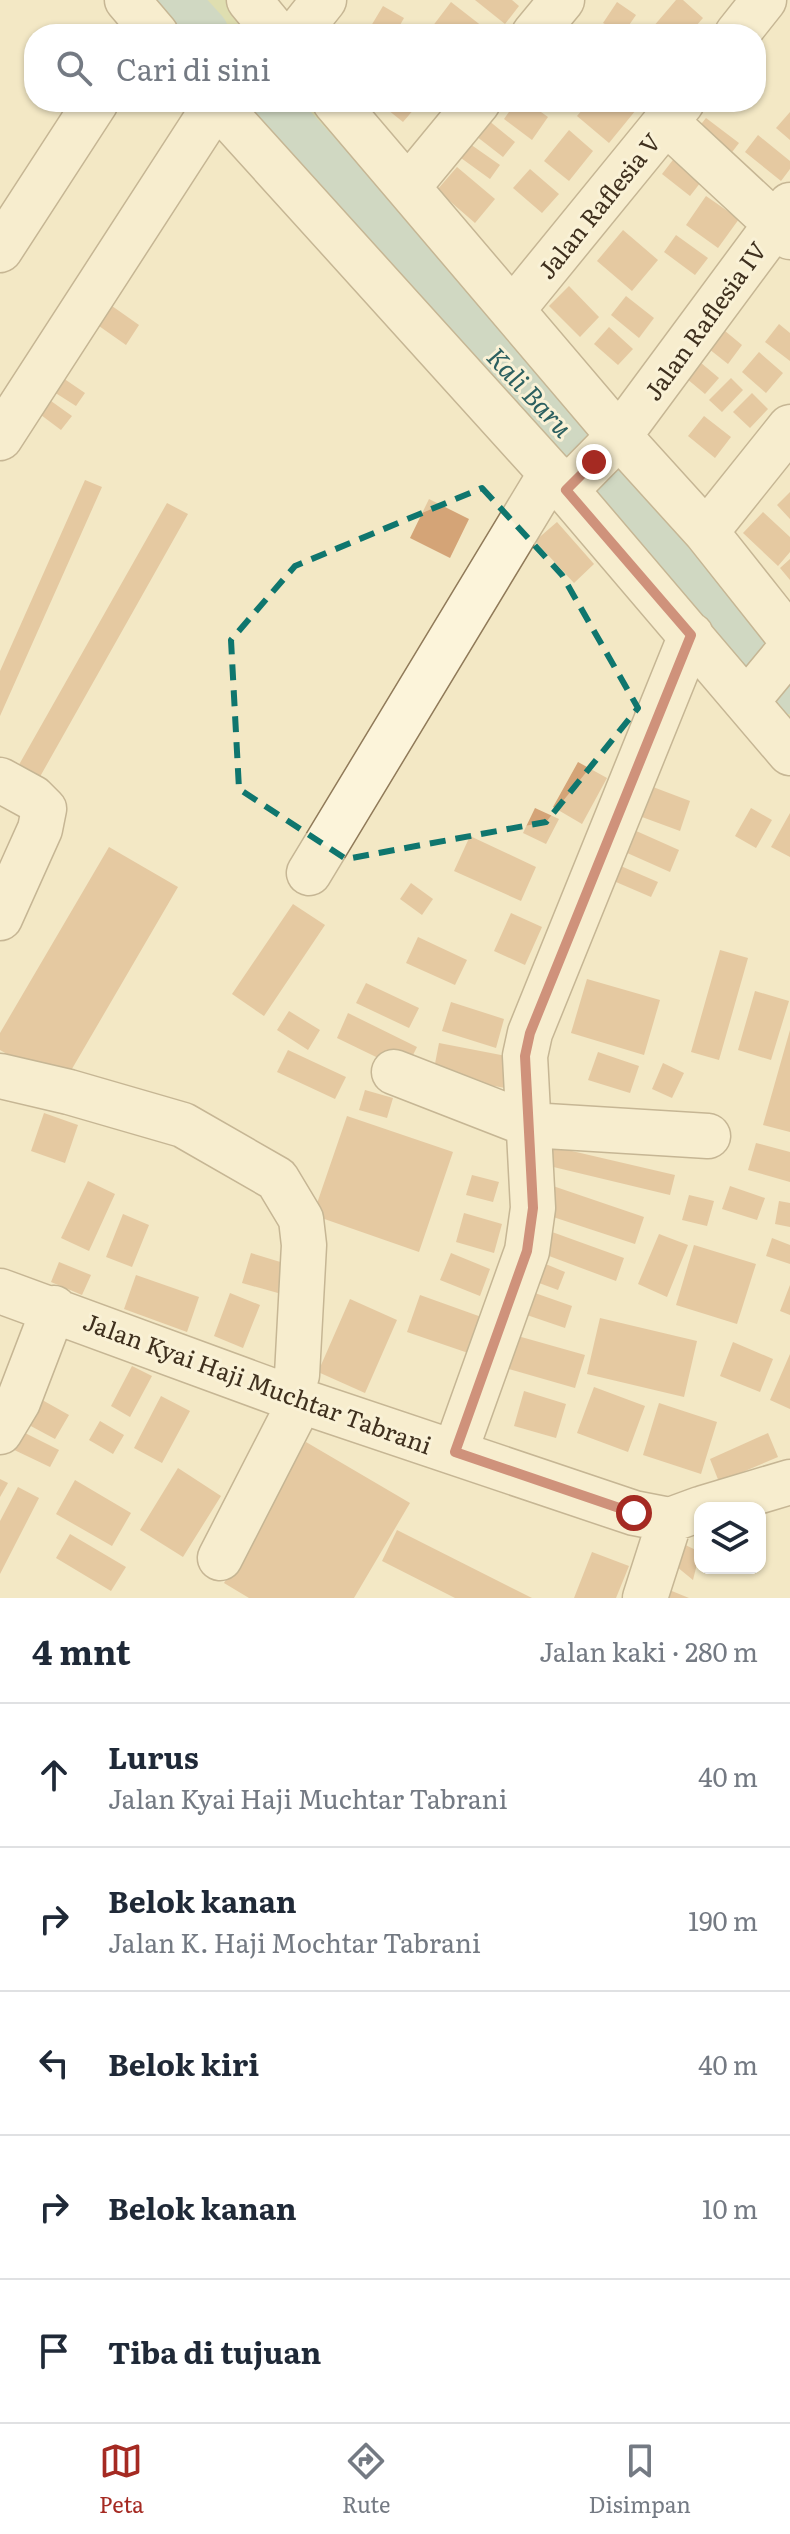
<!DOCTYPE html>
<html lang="id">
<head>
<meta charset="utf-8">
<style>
  :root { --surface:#fff; --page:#f2f2f3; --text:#1f2937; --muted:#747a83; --line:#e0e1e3; --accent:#a52a22 }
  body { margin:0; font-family:Literata,serif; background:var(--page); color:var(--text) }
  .controls { position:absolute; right:24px; bottom:24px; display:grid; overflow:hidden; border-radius:16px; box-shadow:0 2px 6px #0004 }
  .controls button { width:72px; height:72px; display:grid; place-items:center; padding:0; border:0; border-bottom:2px solid var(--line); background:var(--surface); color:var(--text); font:40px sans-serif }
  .stop { position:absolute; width:24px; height:24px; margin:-18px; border:6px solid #a52a22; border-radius:50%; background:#fff }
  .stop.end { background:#a52a22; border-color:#fff; box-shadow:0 2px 8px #0008 }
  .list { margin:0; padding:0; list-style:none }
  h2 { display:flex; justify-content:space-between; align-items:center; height:104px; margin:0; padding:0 32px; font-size:34px }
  h2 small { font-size:26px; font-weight:400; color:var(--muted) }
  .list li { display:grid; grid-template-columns:52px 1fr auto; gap:24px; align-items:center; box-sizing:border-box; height:144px; padding:0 32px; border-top:2px solid var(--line) }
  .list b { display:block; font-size:30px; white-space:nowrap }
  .list p { margin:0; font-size:26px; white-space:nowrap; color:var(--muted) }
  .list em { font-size:26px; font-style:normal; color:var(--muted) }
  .icon { flex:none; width:44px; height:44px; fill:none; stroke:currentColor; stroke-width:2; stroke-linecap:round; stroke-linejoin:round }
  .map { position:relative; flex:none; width:790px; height:1598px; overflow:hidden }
  .search { position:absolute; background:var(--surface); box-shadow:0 2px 6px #0004; left:24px; right:24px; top:24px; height:88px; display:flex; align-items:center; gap:20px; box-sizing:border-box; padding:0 28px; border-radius:32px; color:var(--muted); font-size:30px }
  .sheet { height:824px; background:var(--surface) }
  nav { display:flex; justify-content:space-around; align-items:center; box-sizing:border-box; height:112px; border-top:2px solid var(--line); background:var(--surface); font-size:22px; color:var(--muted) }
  nav a { display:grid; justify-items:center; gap:4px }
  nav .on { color:var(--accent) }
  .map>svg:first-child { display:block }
  .green { fill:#c7d297 }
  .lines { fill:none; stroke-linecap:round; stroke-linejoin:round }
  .river { stroke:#a7c6bf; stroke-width:54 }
  .building { fill:#d4a477 }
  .minor-casing { stroke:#907a59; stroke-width:47 }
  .minor { stroke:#fcf4da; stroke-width:44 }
  .route { stroke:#a52a22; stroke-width:10 }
  .marked { fill:none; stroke:#0f766e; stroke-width:6; stroke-dasharray:16 10; stroke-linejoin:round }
  .labels { text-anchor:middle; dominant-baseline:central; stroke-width:6; stroke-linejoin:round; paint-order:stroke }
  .street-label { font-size:24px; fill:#3f301e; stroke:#f9f1d6 }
  .water-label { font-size:26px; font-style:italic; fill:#2c6060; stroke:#f9f1d6 }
</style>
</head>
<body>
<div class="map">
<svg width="790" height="1598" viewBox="0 0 790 1598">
  <rect width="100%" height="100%" fill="#f3e8c5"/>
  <path class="green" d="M 127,0 L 240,0 L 269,34 L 156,34 Z
    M 215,102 L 327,102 L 790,649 L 790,753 Z"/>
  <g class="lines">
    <path class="river" d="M 171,0 L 202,34
      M 265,102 L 615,482 L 790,687"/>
  </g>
  <path class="building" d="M 475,0 L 512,0 L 519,6 L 505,24 Z
    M 676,0 L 683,0 L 703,18 L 689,34 L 647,34 Z
    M 451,2 L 492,34 L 433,34 L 429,31 Z
    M 617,2 L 636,15 L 623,34 L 603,23 Z
    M 383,6 L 404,18 L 395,34 L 368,31 Z
    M 346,25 L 358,34 L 339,34 Z
    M 378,102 L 408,102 L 415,108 L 403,122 Z
    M 516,102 L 527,102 L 548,117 L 532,140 L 504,119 Z
    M 589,102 L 636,102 L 640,105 L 609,143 L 577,116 Z
    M 790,112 L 790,140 L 776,128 Z
    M 706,118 L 739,143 L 723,164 L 690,138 Z
    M 488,120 L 515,142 L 503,157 L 476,136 Z
    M 569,130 L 593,151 L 569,181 L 544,161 Z
    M 758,135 L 790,161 L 790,169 L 781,181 L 745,152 Z
    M 470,144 L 500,165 L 490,179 L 461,158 Z
    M 676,156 L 704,178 L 690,196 L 662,174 Z
    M 457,167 L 495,199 L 475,223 L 437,190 Z
    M 530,169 L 559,194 L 542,213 L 513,188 Z
    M 706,196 L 739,219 L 718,248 L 686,225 Z
    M 623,230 L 658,260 L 632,291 L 597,261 Z
    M 676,235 L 708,258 L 695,275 L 664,252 Z
    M 569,286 L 599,317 L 580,337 L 549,306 Z
    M 626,296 L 654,318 L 639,338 L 611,315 Z
    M 112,306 L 139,325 L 126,345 L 99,326 Z
    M 779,324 L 790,333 L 790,361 L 765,342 Z
    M 719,326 L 742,345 L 728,364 L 704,345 Z
    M 609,327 L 633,349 L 618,365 L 594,344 Z
    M 759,352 L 783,373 L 766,393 L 742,372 Z
    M 694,357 L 719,378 L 705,394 L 680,373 Z
    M 63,378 L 85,393 L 76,406 L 54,392 Z
    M 731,378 L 743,390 L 722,412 L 709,400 Z
    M 752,393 L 768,409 L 750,428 L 733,412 Z
    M 51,401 L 72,416 L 61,430 L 41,415 Z
    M 704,416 L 731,437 L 715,458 L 688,436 Z
    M 85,480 L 102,487 L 0,716 L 0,671 Z
    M 790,492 L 790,519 L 777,505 Z
    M 429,499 L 469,519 L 450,558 L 410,538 Z
    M 167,503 L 188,514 L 37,782 L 16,770 Z
    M 763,512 L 790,537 L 790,552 L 778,566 L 743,533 Z
    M 557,522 L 594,564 L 574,583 L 535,541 Z
    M 790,559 L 790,580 L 780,568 Z
    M 578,762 L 607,778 L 582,824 L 553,807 Z
    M 653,787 L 690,801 L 680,831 L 642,817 Z
    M 535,808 L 559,819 L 546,844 L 523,833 Z
    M 751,808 L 772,820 L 756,848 L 735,836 Z
    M 790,813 L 790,857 L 771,847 Z
    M 634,830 L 679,850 L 670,872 L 625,852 Z
    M 470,836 L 536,867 L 521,901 L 454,871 Z
    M 109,847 L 178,887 L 62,1086 L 0,1050 L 0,1033 Z
    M 616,864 L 658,882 L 651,897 L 609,879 Z
    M 411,883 L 433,899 L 422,915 L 400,899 Z
    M 293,904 L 325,925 L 264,1016 L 232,994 Z
    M 511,913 L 542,927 L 525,965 L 494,951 Z
    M 418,937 L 467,960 L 455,985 L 406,963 Z
    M 720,950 L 748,958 L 719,1060 L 691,1052 Z
    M 587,979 L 660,1000 L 644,1055 L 571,1033 Z
    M 366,983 L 419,1008 L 409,1028 L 356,1003 Z
    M 755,991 L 789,1001 L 771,1060 L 738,1050 Z
    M 451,1002 L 504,1019 L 496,1048 L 442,1031 Z
    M 289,1011 L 320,1030 L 308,1050 L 277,1030 Z
    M 348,1013 L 417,1047 L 405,1071 L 337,1038 Z
    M 790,1030 L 790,1132 L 763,1125 Z
    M 439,1043 L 516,1058 L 510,1089 L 433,1074 Z
    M 288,1050 L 346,1077 L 335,1099 L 277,1072 Z
    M 598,1052 L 639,1066 L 630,1093 L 588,1080 Z
    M 663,1063 L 684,1073 L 672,1098 L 652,1089 Z
    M 365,1090 L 393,1098 L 387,1118 L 359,1110 Z
    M 44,1113 L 78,1125 L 65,1163 L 31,1151 Z
    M 347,1116 L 453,1152 L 419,1252 L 313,1215 Z
    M 756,1143 L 790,1152 L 790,1182 L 748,1170 Z
    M 546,1145 L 675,1175 L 670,1195 L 541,1164 Z
    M 472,1175 L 499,1182 L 493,1202 L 466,1195 Z
    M 88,1181 L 115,1194 L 89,1251 L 61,1238 Z
    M 550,1185 L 644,1217 L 635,1244 L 541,1213 Z
    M 730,1186 L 765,1198 L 757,1220 L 722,1209 Z
    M 689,1195 L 714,1201 L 707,1226 L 682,1220 Z
    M 779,1201 L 790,1203 L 790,1227 L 775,1224 Z
    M 464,1213 L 502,1224 L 494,1253 L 456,1242 Z
    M 123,1214 L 149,1225 L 132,1267 L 106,1257 Z
    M 541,1228 L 624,1258 L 616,1281 L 533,1250 Z
    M 659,1234 L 688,1245 L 667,1297 L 638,1284 Z
    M 772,1238 L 790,1245 L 790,1264 L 766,1256 Z
    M 694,1245 L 756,1264 L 737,1324 L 676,1305 Z
    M 251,1253 L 287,1264 L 278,1293 L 242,1283 Z
    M 451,1253 L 490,1269 L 480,1296 L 440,1280 Z
    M 531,1258 L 565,1272 L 558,1290 L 523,1277 Z
    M 59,1262 L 91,1275 L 82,1295 L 51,1282 Z
    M 136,1275 L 199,1297 L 187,1332 L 124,1309 Z
    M 790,1285 L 790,1315 L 780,1311 Z
    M 532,1292 L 572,1306 L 565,1328 L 524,1314 Z
    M 230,1293 L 260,1305 L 243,1348 L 214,1336 Z
    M 420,1295 L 487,1319 L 474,1355 L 407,1332 Z
    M 350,1299 L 397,1320 L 365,1393 L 318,1372 Z
    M 600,1318 L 697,1341 L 684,1397 L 587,1374 Z
    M 504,1332 L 585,1355 L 575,1388 L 495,1365 Z
    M 733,1342 L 773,1359 L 760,1392 L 720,1376 Z
    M 790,1354 L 790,1409 L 770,1400 Z
    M 132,1366 L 152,1376 L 130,1417 L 111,1406 Z
    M 594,1387 L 645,1406 L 628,1452 L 577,1433 Z
    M 524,1391 L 566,1404 L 556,1438 L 514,1426 Z
    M 28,1392 L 69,1415 L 55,1439 L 14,1417 Z
    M 161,1396 L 190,1411 L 162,1463 L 134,1448 Z
    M 659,1403 L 717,1422 L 701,1474 L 643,1455 Z
    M 100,1421 L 124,1435 L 113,1454 L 89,1440 Z
    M 17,1429 L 59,1450 L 50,1467 L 8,1447 Z
    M 768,1433 L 778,1457 L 719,1482 L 710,1459 Z
    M 306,1442 L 410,1503 L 354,1598 L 249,1598 L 224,1583 Z
    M 178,1468 L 221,1496 L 183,1557 L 140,1530 Z
    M 0,1479 L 8,1483 L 0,1497 Z
    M 75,1480 L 131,1513 L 112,1546 L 56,1514 Z
    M 18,1487 L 39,1498 L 0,1574 L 0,1521 Z
    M 397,1530 L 532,1598 L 455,1598 L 382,1561 Z
    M 70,1534 L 126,1567 L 111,1591 L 56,1558 Z
    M 679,1542 L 700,1552 L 693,1580 L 671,1562 Z
    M 592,1552 L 629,1566 L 616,1598 L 574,1598 Z
    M 662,1587 L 689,1598 L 657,1598 Z"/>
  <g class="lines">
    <defs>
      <path id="minor" d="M 127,0 L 156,34
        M 249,0 L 277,34
        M 297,34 L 324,0
        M 534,34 L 562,0
        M 737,34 L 764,0
        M 215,102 L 566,490 L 790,753
        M 335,102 L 619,436 L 706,532 L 790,638
        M 666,122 L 790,237
        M 408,187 L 478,102
        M 0,250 L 96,102
        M 514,308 L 682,102
        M 0,438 L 216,104
        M 566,490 L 619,436 L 790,205
        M 706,532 L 790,427
        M 747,701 L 790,649
        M 0,780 L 33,798 L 44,809 L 40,829 L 0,918
        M 309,873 L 551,473
        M 394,1072 L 530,1125 L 708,1136
        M 0,1076 L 69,1092 L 183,1125 L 277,1179 L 301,1219 L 304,1245 L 297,1375 L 289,1397
        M 0,1291 L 289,1397 L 634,1513 L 670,1520 L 700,1509
        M 0,1432 L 18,1402 L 54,1308
        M 455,1452 L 527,1251 L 533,1208 L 525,1056 L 530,1033 L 691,635
        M 703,1508 L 790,1482
        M 220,1558 L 301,1400
        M 645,1598 L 670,1520"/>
    </defs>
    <use href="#minor" class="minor-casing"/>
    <use href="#minor" class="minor"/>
  </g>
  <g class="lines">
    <path class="route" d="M 594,462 L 566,490 L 691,635 L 530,1033 L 525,1056 L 533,1208 L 527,1251 L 455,1452 L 634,1513"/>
  </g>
  <path d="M0 0H790V1598H0ZM 482,488 L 562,575 L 638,708 L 546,822 L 346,859 L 239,789 L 231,640 L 295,566 Z" fill="#f3e8c5" fill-opacity=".55" fill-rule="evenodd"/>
  <path class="marked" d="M 482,488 L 562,575 L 638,708 L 546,822 L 346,859 L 239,789 L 231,640 L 295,566 Z"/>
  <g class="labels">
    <g class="street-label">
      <text transform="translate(598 205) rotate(-51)">Jalan Raflesia V</text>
      <text transform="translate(704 320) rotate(-54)">Jalan Raflesia IV</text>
      <text transform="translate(258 1382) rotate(20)">Jalan Kyai Haji Muchtar Tabrani</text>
    </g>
    <g class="water-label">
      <text transform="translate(531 391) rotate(47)">Kali Baru</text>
    </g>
  </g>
</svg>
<div class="controls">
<button><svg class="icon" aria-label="layers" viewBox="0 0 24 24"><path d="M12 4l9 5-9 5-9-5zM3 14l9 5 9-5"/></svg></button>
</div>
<div class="stop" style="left:634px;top:1513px"></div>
<div class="stop end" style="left:594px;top:462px"></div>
<div class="search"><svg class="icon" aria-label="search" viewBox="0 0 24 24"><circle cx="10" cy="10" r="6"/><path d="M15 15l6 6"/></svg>Cari di sini</div>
</div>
<section class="sheet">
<h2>4 mnt<small>Jalan kaki · 280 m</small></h2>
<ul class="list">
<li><svg class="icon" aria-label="ahead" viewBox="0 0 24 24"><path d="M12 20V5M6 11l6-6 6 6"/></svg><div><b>Lurus</b><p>Jalan Kyai Haji Muchtar Tabrani</p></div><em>40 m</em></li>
<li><svg class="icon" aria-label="right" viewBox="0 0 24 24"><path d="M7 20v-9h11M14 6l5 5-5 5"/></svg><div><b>Belok kanan</b><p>Jalan K. Haji Mochtar Tabrani</p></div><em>190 m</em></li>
<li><svg class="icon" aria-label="left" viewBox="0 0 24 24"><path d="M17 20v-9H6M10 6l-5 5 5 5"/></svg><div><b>Belok kiri</b></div><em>40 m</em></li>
<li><svg class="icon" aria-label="right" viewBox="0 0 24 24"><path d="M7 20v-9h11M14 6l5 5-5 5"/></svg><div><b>Belok kanan</b></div><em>10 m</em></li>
<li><svg class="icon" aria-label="arrive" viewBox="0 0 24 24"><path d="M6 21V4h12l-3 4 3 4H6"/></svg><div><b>Tiba di tujuan</b></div></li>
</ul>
</section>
<nav>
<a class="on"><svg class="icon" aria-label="map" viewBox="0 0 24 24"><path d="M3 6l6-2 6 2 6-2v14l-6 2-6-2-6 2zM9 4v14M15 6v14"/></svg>Peta</a>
<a><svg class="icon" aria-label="directions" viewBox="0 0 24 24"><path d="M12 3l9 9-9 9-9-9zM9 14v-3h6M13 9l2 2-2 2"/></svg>Rute</a>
<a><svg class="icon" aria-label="saved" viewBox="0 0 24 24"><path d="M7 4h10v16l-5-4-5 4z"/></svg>Disimpan</a>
</nav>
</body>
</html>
